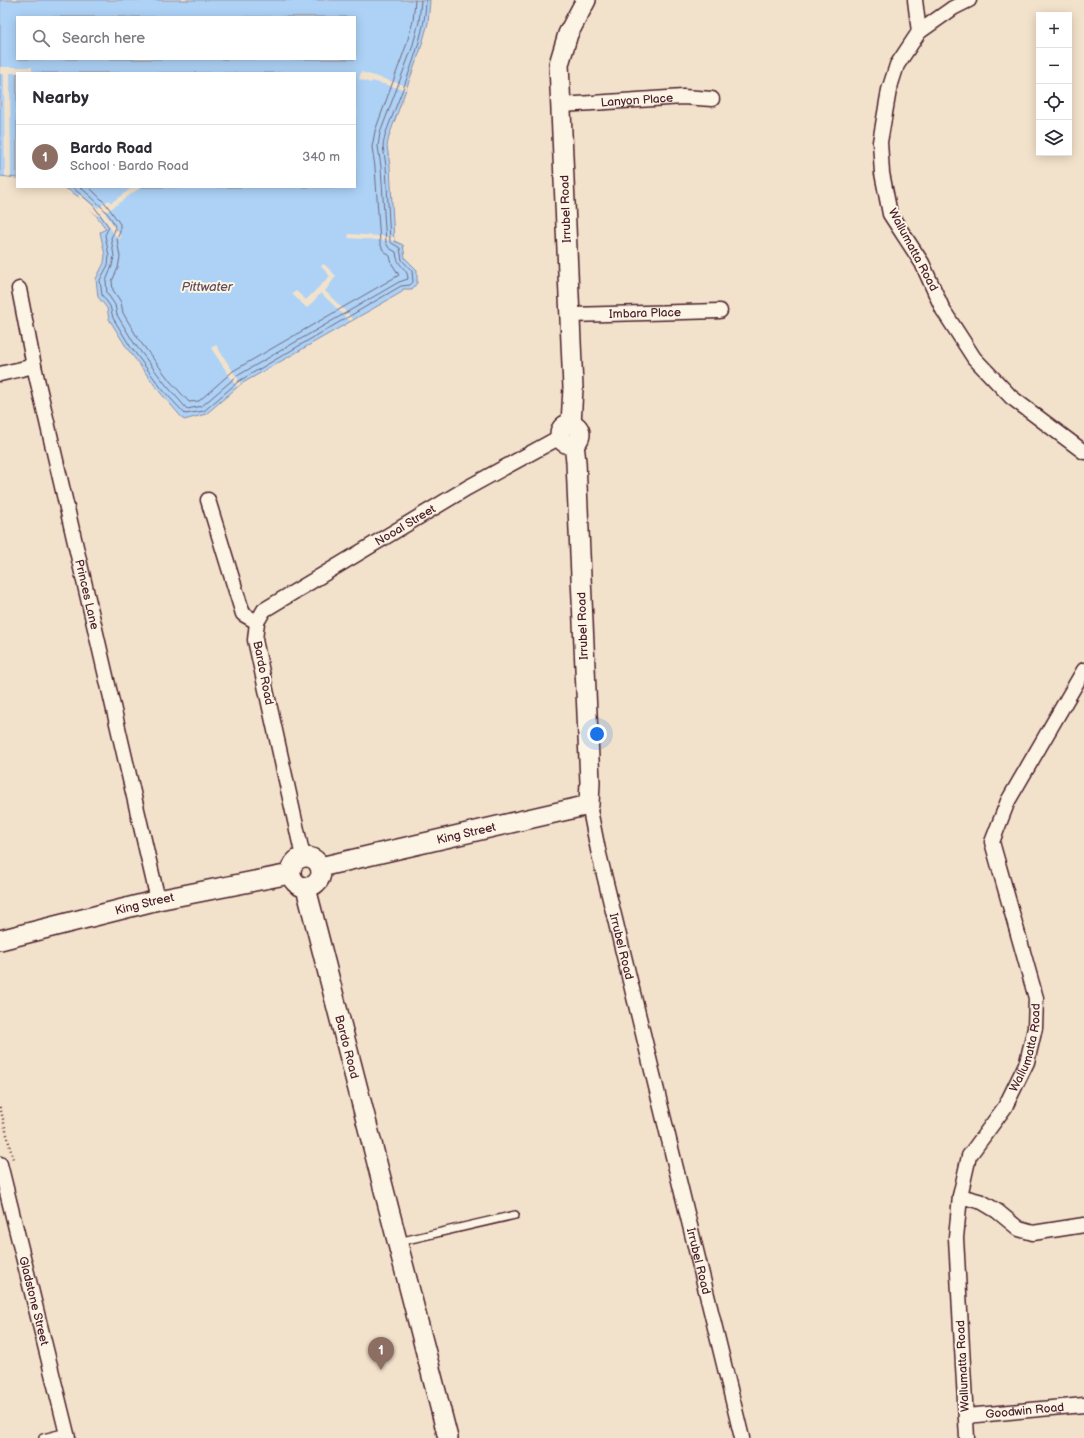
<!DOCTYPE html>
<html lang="en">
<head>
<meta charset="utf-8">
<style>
  :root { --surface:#fff; --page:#f7f7f7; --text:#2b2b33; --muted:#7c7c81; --line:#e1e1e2; --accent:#b45309 }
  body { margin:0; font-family:"Balsamiq Sans",sans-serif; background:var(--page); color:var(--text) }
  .controls { position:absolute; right:12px; top:12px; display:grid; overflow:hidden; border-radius:0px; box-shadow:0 2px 10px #0003 }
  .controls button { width:36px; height:36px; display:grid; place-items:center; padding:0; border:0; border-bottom:1px solid var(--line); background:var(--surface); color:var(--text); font:20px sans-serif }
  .you { position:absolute; left:597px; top:734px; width:14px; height:14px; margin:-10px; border:3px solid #fff; border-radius:50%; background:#1a73e8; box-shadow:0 0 0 6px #1a73e833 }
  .badge { display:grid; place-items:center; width:26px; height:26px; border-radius:50%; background:var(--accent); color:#fff; font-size:13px; font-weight:700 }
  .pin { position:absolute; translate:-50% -33px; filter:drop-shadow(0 1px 2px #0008) }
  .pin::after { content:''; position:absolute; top:21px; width:14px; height:12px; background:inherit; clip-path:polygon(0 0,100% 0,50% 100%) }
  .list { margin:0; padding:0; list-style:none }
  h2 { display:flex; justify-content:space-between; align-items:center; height:52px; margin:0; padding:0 16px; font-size:17px }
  h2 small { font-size:13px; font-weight:400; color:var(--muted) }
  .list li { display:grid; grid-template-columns:26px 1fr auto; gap:12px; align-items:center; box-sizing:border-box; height:64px; padding:0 16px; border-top:1px solid var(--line) }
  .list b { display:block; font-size:15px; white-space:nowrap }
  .list p { margin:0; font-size:13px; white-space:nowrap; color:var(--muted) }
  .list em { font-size:13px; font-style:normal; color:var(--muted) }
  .icon { flex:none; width:22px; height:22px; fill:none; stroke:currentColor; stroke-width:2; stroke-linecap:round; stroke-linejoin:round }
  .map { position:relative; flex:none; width:1084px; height:1438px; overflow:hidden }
  .search { position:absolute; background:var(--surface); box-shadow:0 2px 10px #0003; left:16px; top:16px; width:340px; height:44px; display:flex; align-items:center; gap:10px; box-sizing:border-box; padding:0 14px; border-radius:0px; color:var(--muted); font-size:15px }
  .panel { position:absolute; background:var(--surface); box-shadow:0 2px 10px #0003; left:16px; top:72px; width:340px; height:116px; border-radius:0px }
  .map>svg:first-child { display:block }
  .water { fill:#add2f6; stroke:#858aa5; fill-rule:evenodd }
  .pier { fill:#f3e2cb }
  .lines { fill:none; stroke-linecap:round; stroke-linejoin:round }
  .shore { stroke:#72677c; stroke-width:1 }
  .lane-casing { stroke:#4a1f2b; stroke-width:10 }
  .street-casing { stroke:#4a1f2b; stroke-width:17 }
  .secondary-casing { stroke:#4a1f2b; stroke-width:22 }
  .path { stroke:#4a1f2b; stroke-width:2.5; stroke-dasharray:1 3; stroke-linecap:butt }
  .lane { stroke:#fcf5e5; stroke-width:7 }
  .street { stroke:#fcf5e5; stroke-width:14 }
  .secondary { stroke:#fcf5e5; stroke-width:19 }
  .labels { text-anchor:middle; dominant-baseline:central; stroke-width:4; stroke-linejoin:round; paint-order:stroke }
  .street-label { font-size:12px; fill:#4a1f2b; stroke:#fcf5e5 }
  .water-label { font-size:13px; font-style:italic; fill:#634c5e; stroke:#fcf5e5 }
</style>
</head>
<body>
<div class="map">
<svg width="1084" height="1438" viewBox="0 0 1084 1438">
  <rect width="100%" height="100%" fill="#f3e2cb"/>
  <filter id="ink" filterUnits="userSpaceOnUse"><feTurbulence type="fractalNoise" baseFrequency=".025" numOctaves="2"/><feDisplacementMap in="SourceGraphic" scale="8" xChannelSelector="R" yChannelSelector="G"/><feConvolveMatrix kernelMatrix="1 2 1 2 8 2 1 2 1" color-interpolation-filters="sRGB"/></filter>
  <g filter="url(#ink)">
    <path class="water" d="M 0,0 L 430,0 L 428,23 L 420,51 L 389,136 L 387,146 L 390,166 L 394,241 L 403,245 L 405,258 L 417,270 L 417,283 L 412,289 L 403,289 L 402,292 L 241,384 L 206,414 L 184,420 L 159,391 L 127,348 L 109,319 L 107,308 L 98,297 L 96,279 L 104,263 L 105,255 L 100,232 L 106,229 C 94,212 82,196 63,187 L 355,187 L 355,73 L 17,73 L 17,178 L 0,176 ZM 17,17 L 355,17 L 355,59 L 17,59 Z"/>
    <path class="pier" d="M 0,67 L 32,67 L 32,73 L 10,73 L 11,177 L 5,176 L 4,74 L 0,74 Z
      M 361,72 L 407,86 L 406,90 L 372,81 L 371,83 L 359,79 Z
      M 133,187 L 141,187 L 105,213 L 122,237 L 118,239 L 100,214 L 97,216 L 78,197 L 80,194 L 98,208 L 109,200 L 111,203 Z
      M 349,234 L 394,237 L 394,241 L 348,238 Z
      M 324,264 L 336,276 L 325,291 L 353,319 L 350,321 L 321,293 L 307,308 L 292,294 L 296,291 L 306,300 L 330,276 L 321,266 Z
      M 216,345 L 241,384 L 237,387 L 211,348 Z"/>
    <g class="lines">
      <path class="shore" d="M 72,187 L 93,205 L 109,227 L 105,235 L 109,256 L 108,265 L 100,280 L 102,295 L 110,306 L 113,318 L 130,346 L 162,389 L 185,414 L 204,411 L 239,381 L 401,286 L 410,285 L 413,282 L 412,271 L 402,260 L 400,248 L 390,242 L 386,166 L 383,146 L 385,135 C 399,97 426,39 426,0
        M 80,187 C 89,195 115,216 115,229 C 115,232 112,235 111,238 L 114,256 L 112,266 L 106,281 L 107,293 L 115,305 L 117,315 L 134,343 L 166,385 L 187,409 L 202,406 L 237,376 L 399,282 L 408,279 C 408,267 397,268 396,252 L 389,248 L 386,243 L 381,167 L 378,146 L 380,133 L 412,48 L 419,22 L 421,0
        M 89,187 L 106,204 L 120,224 L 120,232 L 117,239 L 120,257 L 118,268 L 112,281 L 113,290 L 121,302 L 123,313 L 139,340 L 170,381 L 189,402 L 199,401 L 233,371 L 399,275 L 392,264 L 390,256 L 383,250 L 380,243 L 375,167 L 372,147 L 375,131 L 406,46 L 413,21 L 415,0"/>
      <defs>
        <path id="lane" d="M 398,1242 L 515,1215
          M 43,1438 L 67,1432"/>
        <g id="street">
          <path d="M 915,0 L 919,32"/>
          <path d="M 969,0 L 953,8 L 919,32 L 897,65 L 889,90 L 880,142 L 882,173 L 890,214 L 922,263 L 943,310 L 974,358 L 1011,397 L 1084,452"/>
          <path id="s1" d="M 562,105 L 683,97 L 712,99"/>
          <path id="s2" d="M 19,289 L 34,366 L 158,900"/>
          <path id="s3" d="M 570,315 L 720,311"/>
          <path d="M 0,374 L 34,366"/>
          <path d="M 208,500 L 243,614 L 257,622"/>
          <path id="s4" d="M 589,805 L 598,850 L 742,1438"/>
          <path id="s5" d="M 303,857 L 255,640 L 257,622 L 264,610 L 467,488 L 560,437"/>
          <path id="s6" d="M 0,1164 L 68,1438"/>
          <path d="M 960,1196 L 982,1202 L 997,1211 L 1019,1229 L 1033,1233 L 1084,1225"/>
          <path id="s7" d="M 966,1416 L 1084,1405"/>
          <path id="s8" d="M 967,1438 L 956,1238 L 960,1196 L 969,1156 L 1005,1107 L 1027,1062 L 1035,1028 L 1036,998 L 992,842 L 1008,801 L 1084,670"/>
        </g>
        <g id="secondary">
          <path d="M 571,424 L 573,388 L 559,64 L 568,34 L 586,0"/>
          <circle cx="570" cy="434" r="10"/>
          <circle cx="306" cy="872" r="15"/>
          <path id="s9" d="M 320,867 L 589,805 L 590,782 L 576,462 L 574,444"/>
          <path id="s10" d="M 306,888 L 448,1438"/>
          <path id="s11" d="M 0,940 L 158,900 L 290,874"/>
        </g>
      </defs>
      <use href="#lane" class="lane-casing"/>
      <use href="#street" class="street-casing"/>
      <use href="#secondary" class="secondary-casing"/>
      <path class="path" d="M 0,1107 L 13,1159"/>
      <use href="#lane" class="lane"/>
      <use href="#street" class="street"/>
      <use href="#secondary" class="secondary"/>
    </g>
  </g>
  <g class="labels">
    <g class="street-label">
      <text stroke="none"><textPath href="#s1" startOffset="75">Lanyon Place</textPath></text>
      <text transform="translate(566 209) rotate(-92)">Irrubel Road</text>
      <text transform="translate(913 250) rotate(62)">Wallumatta Road</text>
      <text stroke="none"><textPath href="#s3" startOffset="75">Imbara Place</textPath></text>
      <text stroke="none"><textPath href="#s5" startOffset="419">Nooal Street</textPath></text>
      <text stroke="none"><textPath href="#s2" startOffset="313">Princes Lane</textPath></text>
      <text transform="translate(583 626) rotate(-92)">Irrubel Road</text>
      <text transform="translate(263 673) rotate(79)">Bardo Road</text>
      <text stroke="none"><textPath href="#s9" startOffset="150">King Street</textPath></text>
      <text stroke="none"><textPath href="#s11" startOffset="149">King Street</textPath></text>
      <text stroke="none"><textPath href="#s4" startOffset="145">Irrubel Road</textPath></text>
      <text stroke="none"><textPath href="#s8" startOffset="408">Wallumatta Road</textPath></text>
      <text stroke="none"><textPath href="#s10" startOffset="164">Bardo Road</textPath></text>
      <text stroke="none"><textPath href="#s4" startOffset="469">Irrubel Road</textPath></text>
      <text stroke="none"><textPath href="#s6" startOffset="141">Gladstone Street</textPath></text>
      <text transform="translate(963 1366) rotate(-93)">Wallumatta Road</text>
      <text stroke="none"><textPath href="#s7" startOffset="59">Goodwin Road</textPath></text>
    </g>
    <g class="water-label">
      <text x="207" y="287">Pittwater</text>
    </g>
  </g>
</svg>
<div class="controls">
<button>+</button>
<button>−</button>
<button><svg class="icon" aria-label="locate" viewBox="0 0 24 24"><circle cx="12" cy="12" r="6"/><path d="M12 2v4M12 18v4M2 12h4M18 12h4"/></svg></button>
<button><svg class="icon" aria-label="layers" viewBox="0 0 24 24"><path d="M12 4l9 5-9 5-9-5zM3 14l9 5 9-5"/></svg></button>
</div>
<div class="you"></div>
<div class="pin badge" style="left:381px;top:1370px;background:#8d6e63">1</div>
<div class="search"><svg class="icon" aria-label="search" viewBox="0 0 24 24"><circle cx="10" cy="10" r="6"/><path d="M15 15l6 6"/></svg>Search here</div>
<section class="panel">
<h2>Nearby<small></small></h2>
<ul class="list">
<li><span class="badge" style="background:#8d6e63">1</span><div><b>Bardo Road</b><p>School · Bardo Road</p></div><em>340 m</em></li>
</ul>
</section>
</div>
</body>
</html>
